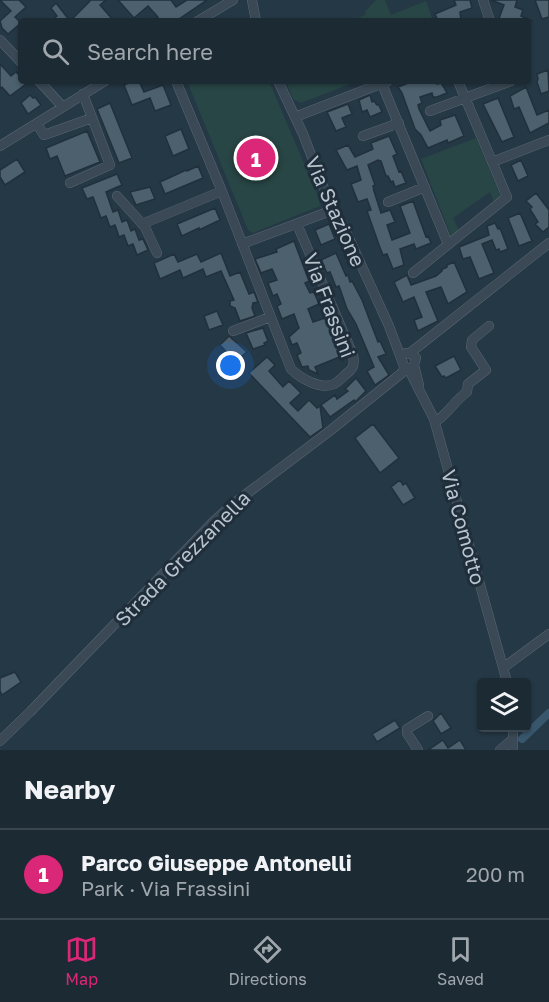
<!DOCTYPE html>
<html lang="en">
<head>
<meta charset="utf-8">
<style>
  :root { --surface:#1c2a34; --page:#293640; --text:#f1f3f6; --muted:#a0a7ac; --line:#3a464f; --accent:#db2777 }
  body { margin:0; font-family:"Golos Text",sans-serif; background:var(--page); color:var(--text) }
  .controls { position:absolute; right:18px; bottom:18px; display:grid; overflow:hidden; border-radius:6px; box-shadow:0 2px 4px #0004 }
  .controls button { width:54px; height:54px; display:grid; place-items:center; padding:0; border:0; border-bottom:2px solid var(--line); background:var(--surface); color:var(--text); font:30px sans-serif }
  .you { position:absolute; left:231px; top:366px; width:21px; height:21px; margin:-15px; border:4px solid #fff; border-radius:50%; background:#1a73e8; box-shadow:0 0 0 9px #1a73e833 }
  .badge { display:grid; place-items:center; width:39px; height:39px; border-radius:50%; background:var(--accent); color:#fff; font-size:20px; font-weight:700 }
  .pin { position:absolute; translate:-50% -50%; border:3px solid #fff; box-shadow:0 2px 6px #0006 }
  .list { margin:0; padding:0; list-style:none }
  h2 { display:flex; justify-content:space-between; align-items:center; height:78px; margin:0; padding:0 24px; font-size:26px }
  h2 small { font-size:20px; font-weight:400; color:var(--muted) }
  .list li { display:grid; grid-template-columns:39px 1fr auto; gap:18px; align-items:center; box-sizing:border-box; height:90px; padding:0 24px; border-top:2px solid var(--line) }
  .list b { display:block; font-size:22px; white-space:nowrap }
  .list p { margin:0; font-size:20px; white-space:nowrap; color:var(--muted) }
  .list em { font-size:20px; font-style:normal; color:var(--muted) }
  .icon { flex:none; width:33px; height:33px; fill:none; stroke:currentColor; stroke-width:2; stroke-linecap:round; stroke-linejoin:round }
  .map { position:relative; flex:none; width:549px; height:750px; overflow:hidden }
  .search { position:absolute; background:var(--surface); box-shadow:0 2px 4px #0004; left:18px; right:18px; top:18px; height:66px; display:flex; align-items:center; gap:15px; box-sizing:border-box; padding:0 21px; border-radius:6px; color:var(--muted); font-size:22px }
  .sheet { height:168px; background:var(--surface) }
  nav { display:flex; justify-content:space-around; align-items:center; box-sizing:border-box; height:84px; border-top:2px solid var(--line); background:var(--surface); font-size:16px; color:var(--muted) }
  nav a { display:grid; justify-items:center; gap:3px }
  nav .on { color:var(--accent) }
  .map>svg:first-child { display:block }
  .green { fill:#284645 }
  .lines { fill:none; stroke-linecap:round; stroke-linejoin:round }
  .canal { stroke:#38576d; stroke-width:8 }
  .building { fill:#4c606e; stroke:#21303c; stroke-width:1.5 }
  .minor-casing { stroke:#596772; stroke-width:10 }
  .minor { stroke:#3a4955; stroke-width:9 }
  .labels { text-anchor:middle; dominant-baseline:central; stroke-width:6; stroke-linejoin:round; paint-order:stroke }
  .street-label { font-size:20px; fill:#b8c4ce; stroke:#1f2e3a }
</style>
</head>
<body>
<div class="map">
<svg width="549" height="750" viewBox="0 0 549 750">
  <rect width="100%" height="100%" fill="#253845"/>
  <path class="green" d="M 376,0 L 385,0 L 391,15 L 426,1 L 433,21 L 347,21 L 354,17 L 356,19 L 366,14 L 365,12 Z
    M 187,81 L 269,81 L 319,199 L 320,206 L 253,233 L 248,230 Z
    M 286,81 L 358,81 L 301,103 L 293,99 Z
    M 476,138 L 501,197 L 494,202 L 490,192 L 453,218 L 459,231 L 451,236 L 421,159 Z"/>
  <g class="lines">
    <path class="canal" d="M 522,739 L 549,713"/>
  </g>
  <path class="building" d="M 0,0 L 19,0 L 26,7 L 15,17 L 21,23 L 8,34 L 2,28 L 0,21 L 11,11 Z
    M 91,0 L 106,0 L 100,5 L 114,21 L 50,21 L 57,16 L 51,8 L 56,3 L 70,21 Z
    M 118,0 L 171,0 L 176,7 L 187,0 L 207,0 L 176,21 L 151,21 L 158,17 L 148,6 L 134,18 Z
    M 454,0 L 470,0 L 472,8 L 460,12 L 461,21 L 438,21 L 435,14 L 456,5 Z
    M 491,0 L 517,0 L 515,7 L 523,10 L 521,16 L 533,21 L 498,21 L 504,5 Z
    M 535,0 L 549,0 L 549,17 L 542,19 Z
    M 0,64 L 11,76 L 16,72 L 21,77 L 21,81 L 30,81 L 10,96 L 2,87 L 0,89 Z
    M 548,70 L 549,91 L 541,94 L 537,82 L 538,79 L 537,74 Z
    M 134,81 L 139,81 L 144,92 L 163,85 L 171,105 L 155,111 L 150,98 L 132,105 L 124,85 Z
    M 413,81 L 436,81 L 437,84 L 441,83 L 443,86 L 447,93 L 437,97 L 433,97 L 432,93 L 420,97 L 422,103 L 418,105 L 419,109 L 430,131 L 441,125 L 440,120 L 455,115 L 464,136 L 448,143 L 447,140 L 428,148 L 421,135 L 415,129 L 402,93 L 398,87 Z
    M 526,87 L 537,115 L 549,110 L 549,123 L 530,133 L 519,107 L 514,109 L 510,96 Z
    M 30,95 L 33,98 L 35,97 L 41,105 L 28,114 L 21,103 Z
    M 370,95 L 372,102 L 374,101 L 377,105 L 379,105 L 382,112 L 370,117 L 367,110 L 362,112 L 359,100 Z
    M 498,98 L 514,137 L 502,142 L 483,104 Z
    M 110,103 L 132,158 L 119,163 L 97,109 Z
    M 348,104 L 352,114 L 342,118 L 346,127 L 336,131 L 327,112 Z
    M 181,129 L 189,149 L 173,156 L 165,136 Z
    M 87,131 L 100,162 L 65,176 L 57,156 L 50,159 L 46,148 Z
    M 389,136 L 397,154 L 393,156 L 399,172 L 401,171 L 406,183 L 395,187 L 393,181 L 391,182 L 388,176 L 386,176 L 381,161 L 378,160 L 368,165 L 375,185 L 373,186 L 374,191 L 381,213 L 390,210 L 395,222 L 387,225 L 392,240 L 410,233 L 400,206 L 413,201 L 426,237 L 428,236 L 431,243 L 416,249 L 414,244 L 400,249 L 404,265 L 393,269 L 387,254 L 383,255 L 379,245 L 367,211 L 371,210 L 367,199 L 358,202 L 351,184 L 361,180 L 357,166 L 347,170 L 336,150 L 348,145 L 355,157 L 373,149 L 371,143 Z
    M 17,159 L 25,172 L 5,185 L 0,177 L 0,170 Z
    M 521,160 L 528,176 L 518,181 L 511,165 Z
    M 198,166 L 203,178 L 165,194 L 160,182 L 186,170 L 187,171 Z
    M 117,174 L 122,185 L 106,192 L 113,212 L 118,210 L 122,222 L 127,220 L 131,231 L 135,229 L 139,240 L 143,239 L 148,250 L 137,255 L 133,244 L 128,246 L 124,235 L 119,237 L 115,225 L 110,227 L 106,216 L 101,218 L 93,197 L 87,199 L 82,188 Z
    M 150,187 L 155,199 L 136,205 L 130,192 Z
    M 536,193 L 549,210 L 549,227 L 543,232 L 535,224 L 538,222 L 530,209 L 532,207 L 526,201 Z
    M 215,208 L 220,220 L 199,230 L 199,228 L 182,236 L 177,224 Z
    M 520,213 L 532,241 L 519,246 L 508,218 Z
    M 495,223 L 498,229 L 500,228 L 508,249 L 500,252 L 499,249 L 496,250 L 492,240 L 482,244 L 494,273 L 479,279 L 470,257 L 463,259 L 459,247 L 489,235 L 487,226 Z
    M 329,224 L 335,239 L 321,245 L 315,230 Z
    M 294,241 L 309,281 L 305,283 L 310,293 L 314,292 L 319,304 L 308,309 L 313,322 L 325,318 L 342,356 L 315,367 L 318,374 L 309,370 L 308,366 L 302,367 L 297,355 L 301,353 L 297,343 L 292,345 L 289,337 L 299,328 L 294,314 L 282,319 L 277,306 L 281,304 L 277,294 L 273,296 L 268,283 L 277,280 L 272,269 L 261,273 L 255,259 L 277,252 L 276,249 Z
    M 221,253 L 230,276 L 240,272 L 249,294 L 254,292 L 258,302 L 253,303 L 252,308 L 255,316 L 240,321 L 235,308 L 230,306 L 230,301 L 234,300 L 221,271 L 206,277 L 203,269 L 183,278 L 180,270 L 160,279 L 154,263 L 174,254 L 178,262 L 197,254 L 201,262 Z
    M 336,253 L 346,276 L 348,275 L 350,282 L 352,281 L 362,300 L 378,342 L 380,341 L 386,354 L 378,357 L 389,375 L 375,385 L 367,371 L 374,367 L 356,324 L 347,309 L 339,286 L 336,287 L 330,272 L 327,273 L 321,260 Z
    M 454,262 L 467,292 L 448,304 L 441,287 L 426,292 L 438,321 L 418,331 L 414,320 L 422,317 L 414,297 L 403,302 L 394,282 L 407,275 L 411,285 L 436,276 L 442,271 L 441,270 L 447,267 L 447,265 Z
    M 217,311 L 223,325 L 209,330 L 204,316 Z
    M 263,328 L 268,341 L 264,343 L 265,345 L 253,349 L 246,333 Z
    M 229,336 L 247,352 L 235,361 L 220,345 Z
    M 454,356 L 461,370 L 446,378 L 444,376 L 442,377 L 435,366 Z
    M 267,357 L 275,365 L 269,371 L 283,387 L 289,381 L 301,393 L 290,403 L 298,411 L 309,400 L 317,408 L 320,406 L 323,428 L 310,437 L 249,373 Z
    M 356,378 L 366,391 L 355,402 L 354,400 L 330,417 L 321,405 L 335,395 L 337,399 L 348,391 L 345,389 Z
    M 373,424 L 399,458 L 380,473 L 355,438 Z
    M 400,480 L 403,485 L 406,483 L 415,498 L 403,505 L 391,487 Z
    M 15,672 L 21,682 L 2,695 L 0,691 L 0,678 Z
    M 441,713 L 451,728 L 441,734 L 433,721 Z
    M 395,720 L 400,728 L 377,742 L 372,734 Z
    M 443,740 L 448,748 L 460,740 L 466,750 L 428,750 Z"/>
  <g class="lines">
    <defs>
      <path id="minor" d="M 252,0 L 256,21
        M 483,0 L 490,21
        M 198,21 L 233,0
        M 0,40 L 21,62
        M 39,81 L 63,107
        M 176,81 L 221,189 L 291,369 C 300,378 320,390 334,384 C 338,382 342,378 345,375 C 353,369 355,365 353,355 L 297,224
        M 382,84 L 448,244
        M 430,111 L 511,81
        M 295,117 L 388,81
        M 37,124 L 44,135 L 92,118
        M 363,136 L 399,123
        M 0,146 L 105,81
        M 492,162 L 549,140
        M 70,183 L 110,165 L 83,94
        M 117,196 L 145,227 L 157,253
        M 388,202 L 425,187
        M 142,224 L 222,191
        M 242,244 L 333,210
        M 413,273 L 507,197 L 458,81
        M 233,331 L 270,317
        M 406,353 L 411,354 L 416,358 L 414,365 L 419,385
        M 410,353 L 549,243
        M 408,368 L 434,419 L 507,682
        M 435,422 C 448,414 454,401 467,392 L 468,384 L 486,370 L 471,347 L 472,340 L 489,326
        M 503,668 L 549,634
        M 0,741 L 30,712 L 214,521 L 233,504 L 331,430 L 403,372 L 404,366 L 389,326 L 343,225 L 330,204 L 303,134 L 278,81
        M 418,750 L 407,733 L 407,729 L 428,716
        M 500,750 L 513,739
        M 513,750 L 513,728"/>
    </defs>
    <use href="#minor" class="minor-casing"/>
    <use href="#minor" class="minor"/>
  </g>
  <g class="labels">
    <g class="street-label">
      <text transform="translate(336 211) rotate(66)">Via Stazione</text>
      <text transform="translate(330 305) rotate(69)">Via Frassini</text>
      <text transform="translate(464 527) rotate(75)">Via Comotto</text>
      <text transform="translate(182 558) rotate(-45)">Strada Grezzanella</text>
    </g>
  </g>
</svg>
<div class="controls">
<button><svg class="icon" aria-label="layers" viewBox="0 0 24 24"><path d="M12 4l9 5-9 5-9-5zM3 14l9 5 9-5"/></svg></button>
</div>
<div class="you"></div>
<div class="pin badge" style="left:256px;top:158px">1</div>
<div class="search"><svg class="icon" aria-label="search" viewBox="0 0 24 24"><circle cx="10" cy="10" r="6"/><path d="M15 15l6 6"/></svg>Search here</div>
</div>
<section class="sheet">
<h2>Nearby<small></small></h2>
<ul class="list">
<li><span class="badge">1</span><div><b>Parco Giuseppe Antonelli</b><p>Park · Via Frassini</p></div><em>200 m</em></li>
</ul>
</section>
<nav>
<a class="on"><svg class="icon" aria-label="map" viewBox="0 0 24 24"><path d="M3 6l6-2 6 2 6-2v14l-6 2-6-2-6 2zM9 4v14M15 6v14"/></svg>Map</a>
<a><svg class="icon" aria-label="directions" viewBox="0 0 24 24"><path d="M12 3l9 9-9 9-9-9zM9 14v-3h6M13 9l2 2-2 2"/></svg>Directions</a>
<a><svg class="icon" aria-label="saved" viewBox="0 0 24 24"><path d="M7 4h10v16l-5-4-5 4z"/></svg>Saved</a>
</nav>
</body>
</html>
